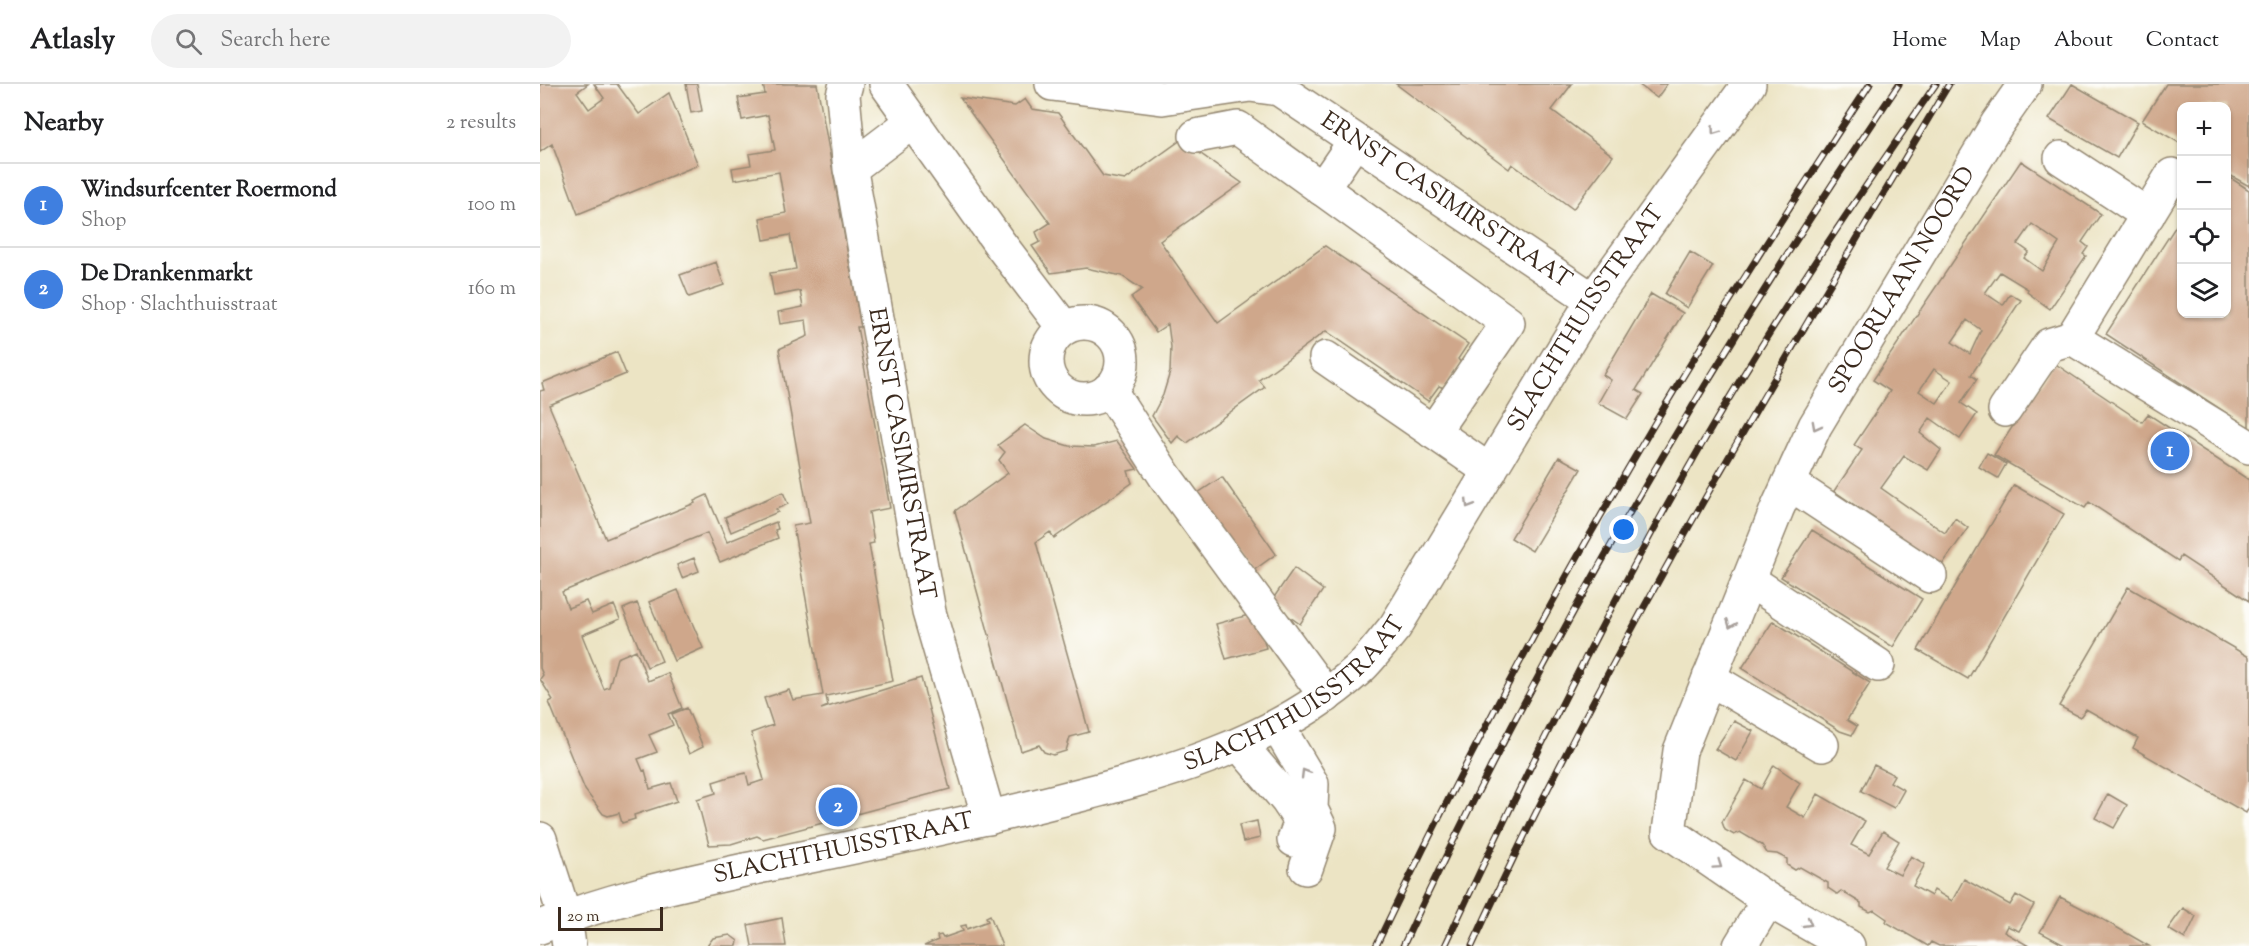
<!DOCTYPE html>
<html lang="en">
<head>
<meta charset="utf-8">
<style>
  :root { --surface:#fff; --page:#f2f2f2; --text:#202124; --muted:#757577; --line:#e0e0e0; --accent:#2563eb }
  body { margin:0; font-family:"Sorts Mill Goudy",serif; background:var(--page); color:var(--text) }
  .controls { position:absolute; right:18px; top:18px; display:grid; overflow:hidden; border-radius:12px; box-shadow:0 2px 4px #0004 }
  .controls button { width:54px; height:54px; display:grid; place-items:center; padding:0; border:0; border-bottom:2px solid var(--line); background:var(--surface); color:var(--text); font:30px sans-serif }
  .scale { position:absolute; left:18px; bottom:15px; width:105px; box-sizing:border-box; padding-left:6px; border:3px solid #3b2a1e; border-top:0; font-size:16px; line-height:21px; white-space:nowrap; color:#3b2a1e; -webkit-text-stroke:4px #fdfcf7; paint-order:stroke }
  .you { position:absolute; left:1084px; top:446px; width:21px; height:21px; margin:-15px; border:4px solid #fff; border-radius:50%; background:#1a73e8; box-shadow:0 0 0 9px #1a73e833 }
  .badge { display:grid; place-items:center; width:39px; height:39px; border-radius:50%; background:var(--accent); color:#fff; font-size:20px; font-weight:700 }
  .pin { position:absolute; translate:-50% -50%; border:3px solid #fff; box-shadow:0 2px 6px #0006 }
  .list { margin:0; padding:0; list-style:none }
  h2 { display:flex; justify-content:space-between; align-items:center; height:78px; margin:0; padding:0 24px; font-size:26px }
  h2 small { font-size:20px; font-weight:400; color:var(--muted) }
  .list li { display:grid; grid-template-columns:39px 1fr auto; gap:18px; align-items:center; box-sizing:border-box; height:84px; padding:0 24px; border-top:2px solid var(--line) }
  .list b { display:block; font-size:22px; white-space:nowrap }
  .list p { margin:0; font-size:20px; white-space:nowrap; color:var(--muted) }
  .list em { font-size:20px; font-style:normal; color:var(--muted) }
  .icon { flex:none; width:33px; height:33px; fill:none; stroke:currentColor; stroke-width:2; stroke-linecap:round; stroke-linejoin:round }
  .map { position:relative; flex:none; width:1709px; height:862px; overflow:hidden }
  header { display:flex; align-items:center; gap:36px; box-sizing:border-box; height:84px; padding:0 30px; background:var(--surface); border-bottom:2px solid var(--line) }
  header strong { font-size:28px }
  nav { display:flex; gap:33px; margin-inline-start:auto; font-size:21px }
  .search { width:420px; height:54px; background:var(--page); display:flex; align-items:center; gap:15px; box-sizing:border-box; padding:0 21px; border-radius:33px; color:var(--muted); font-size:22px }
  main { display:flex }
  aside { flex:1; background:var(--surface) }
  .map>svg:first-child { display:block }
  .building { fill:#cfa78b; fill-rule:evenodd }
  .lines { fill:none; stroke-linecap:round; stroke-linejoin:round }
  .minor-casing { stroke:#948771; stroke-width:36 }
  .major-casing { stroke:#948771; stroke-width:36 }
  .minor { stroke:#fff; stroke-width:33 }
  .major { stroke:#fff; stroke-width:33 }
  .rail-casing { stroke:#3b2a1e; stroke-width:7 }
  .rail { stroke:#fdfcf7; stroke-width:4.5; stroke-dasharray:14; stroke-linecap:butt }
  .oneway { stroke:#a79f9a }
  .labels { text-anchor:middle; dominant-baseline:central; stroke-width:5; stroke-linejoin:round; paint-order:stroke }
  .street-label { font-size:24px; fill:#3b2a1e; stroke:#fdfcf7 }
</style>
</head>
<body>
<header>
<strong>Atlasly</strong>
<div class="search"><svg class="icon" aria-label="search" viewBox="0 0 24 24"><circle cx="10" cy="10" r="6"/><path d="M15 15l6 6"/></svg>Search here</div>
<nav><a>Home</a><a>Map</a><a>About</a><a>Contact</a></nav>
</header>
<main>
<aside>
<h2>Nearby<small>2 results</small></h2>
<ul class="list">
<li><span class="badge" style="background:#3f7fe0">1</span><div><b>Windsurfcenter Roermond</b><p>Shop</p></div><em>100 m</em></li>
<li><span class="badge" style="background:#3f7fe0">2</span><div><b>De Drankenmarkt</b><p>Shop · Slachthuisstraat</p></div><em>160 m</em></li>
</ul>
</aside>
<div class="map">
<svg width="1709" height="862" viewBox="0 0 1709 862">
  <rect width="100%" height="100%" fill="#fdfcf7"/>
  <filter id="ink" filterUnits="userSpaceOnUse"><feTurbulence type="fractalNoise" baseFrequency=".0167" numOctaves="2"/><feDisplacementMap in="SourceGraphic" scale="12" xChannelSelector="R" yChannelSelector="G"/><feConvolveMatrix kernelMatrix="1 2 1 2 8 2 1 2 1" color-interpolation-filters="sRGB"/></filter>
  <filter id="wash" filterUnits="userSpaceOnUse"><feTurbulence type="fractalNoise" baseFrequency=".008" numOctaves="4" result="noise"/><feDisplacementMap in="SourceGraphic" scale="24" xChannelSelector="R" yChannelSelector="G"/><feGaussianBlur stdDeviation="1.35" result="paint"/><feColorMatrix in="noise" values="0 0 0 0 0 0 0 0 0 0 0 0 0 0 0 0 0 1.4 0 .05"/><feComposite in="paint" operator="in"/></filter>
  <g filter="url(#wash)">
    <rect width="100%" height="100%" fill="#ece4c4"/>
    <g id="blocks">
      <path class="building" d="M 0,0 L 48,0 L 37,8 L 49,25 L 64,14 L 54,0 L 77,0 L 99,30 L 129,9 L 158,81 L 38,130 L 12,60 L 0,68 Z
        M 146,0 L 157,0 L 162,27 L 151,29 Z
        M 223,0 L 277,0 L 321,243 L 317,243 L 350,424 L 329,428 L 334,459 L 329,460 L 353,597 L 286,612 L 288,622 L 281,625 L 381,594 L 410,705 L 223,755 L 217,752 L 191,760 L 169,761 L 157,715 L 176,709 L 173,698 L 189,693 L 206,689 L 209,701 L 224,696 L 211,649 L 233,641 L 224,614 L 249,606 L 253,616 L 283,611 L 253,442 L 270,439 L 239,265 L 268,252 L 266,236 L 240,240 L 238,228 L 263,223 L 260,207 L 234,212 L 230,189 L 256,185 L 250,151 L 224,156 L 220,134 L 246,129 L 239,88 L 194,96 L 192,84 L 211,81 L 209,70 L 235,66 L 228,31 L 202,36 L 198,14 L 225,10 Z
        M 856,0 L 1032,0 L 1012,26 L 1073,72 L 1033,125 L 972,80 L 969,85 Z
        M 1098,0 L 1127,0 L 1117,14 Z
        M 1532,0 L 1598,38 L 1577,74 L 1509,35 Z
        M 1626,0 L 1709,0 L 1709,102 L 1686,89 L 1686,22 L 1641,22 L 1641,60 L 1602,37 Z
        M 420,14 L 475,22 L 485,15 L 492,25 L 518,29 L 563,92 L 585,96 L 641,56 L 702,99 L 620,157 L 678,239 L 785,162 L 928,260 L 918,275 L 921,279 L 904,304 L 899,302 L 888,317 L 786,247 L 719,296 L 725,303 L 647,359 L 638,352 L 632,359 L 612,332 L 623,311 L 630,288 L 631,263 L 628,240 L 616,248 L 591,213 L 602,205 L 582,192 L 546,184 L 511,189 L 492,162 L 500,158 L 496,148 L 510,139 Z
        M 1481,77 L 1561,130 L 1542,158 L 1548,163 L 1543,170 L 1546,172 L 1510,225 L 1487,208 L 1488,205 L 1460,188 L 1445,209 L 1463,221 L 1470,210 L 1481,216 L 1431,291 L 1437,295 L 1421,319 L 1437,330 L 1420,355 L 1390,334 L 1380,349 L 1401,366 L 1388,386 L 1364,372 L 1341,404 L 1405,449 L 1415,434 L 1428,444 L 1402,481 L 1294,407 L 1322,366 L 1314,361 L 1350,307 L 1333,296 ZM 1492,140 L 1519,159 L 1502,187 L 1484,174 L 1489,168 L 1478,160 ZM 1427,236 L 1441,246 L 1430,270 L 1412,258 ZM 1394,285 L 1412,297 L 1397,319 L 1379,307 Z
        M 1686,91 L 1709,106 L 1709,344 L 1566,250 L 1641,134 L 1641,230 L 1686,230 Z
        M 1150,168 L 1173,182 L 1147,224 L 1125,210 Z
        M 176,178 L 184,201 L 149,213 L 140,191 Z
        M 1111,210 L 1143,229 L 1096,306 L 1103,310 L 1087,335 L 1058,319 L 1071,296 L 1063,291 Z
        M 77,268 L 86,290 L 9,321 L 66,455 L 155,419 L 154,417 L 167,411 L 187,458 L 236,438 L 238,445 L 235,446 L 238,454 L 180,478 L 167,449 L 22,508 L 28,524 L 46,517 L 52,530 L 74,521 L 80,535 L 42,551 L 64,605 L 69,603 L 77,574 L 96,566 L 108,597 L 128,589 L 142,624 L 128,630 L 133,641 L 109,651 L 117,668 L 98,675 L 103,687 L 105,686 L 110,705 L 131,699 L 137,717 L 94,731 L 95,735 L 82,739 L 79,729 L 68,732 L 63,730 L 45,706 L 9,618 L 13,616 L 0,595 L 3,591 L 0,584 L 0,307 L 4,306 L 2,299 Z
        M 1514,279 L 1602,338 L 1608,330 L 1709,396 L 1709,517 L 1641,472 L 1638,477 L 1549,418 L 1545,424 L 1454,371 Z
        M 485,341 L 506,355 L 529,362 L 554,363 L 577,357 L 597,385 L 588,387 L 592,399 L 514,454 L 510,448 L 496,458 L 549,648 L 530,653 L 526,667 L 513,671 L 504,668 L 499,661 L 481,667 L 415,427 L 468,389 L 459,376 L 465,368 L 458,361 Z
        M 1447,369 L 1466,380 L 1458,394 L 1439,383 Z
        M 1019,373 L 1041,385 L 992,467 L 971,454 Z
        M 682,393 L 736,470 L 710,489 L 655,411 Z
        M 1474,401 L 1524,430 L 1428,595 L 1378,566 Z
        M 243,408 L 248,420 L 236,425 L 238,428 L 191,448 L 185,433 Z
        M 1272,446 L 1382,515 L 1353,563 L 1241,493 Z
        M 154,474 L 159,487 L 142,494 L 137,481 Z
        M 754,484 L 783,506 L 760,540 L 730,519 Z
        M 1588,503 L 1709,573 L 1709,723 L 1706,729 L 1593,664 L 1598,654 L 1546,625 L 1540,633 L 1519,622 Z
        M 138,506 L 163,564 L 134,577 L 109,518 Z
        M 97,519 L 122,577 L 107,583 L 83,525 Z
        M 716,529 L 726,564 L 686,575 L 676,540 Z
        M 1233,537 L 1330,599 L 1307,636 L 1317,642 L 1312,651 L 1300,647 L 1202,584 Z
        M 147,624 L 163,663 L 149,670 L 132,630 Z
        M 1194,637 L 1213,647 L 1196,677 L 1175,665 Z
        M 1234,681 L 1260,699 L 1246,723 L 1265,734 L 1278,710 L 1325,737 L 1311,761 L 1329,770 L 1343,747 L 1359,757 L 1344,783 L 1360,791 L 1371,772 L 1385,780 L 1373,802 L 1391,812 L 1394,806 L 1412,817 L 1424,795 L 1470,821 L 1476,811 L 1494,821 L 1479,847 L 1467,842 L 1464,848 L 1489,862 L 1399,862 L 1391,858 L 1388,862 L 1346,838 L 1347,835 L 1334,826 L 1330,828 L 1321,823 L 1321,819 L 1301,807 L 1297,810 L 1288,804 L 1288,799 L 1260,783 L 1255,786 L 1247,781 L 1247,775 L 1237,770 L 1227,769 L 1222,761 L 1200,748 L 1194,751 L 1185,746 L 1182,738 L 1206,696 L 1221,705 Z
        M 1334,681 L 1354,691 L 1350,698 L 1364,706 L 1354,724 L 1321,707 Z
        M 1568,710 L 1587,721 L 1574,744 L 1555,734 Z
        M 717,737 L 720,754 L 703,758 L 699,741 Z
        M 1520,813 L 1555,831 L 1609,862 L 1526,862 L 1500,848 Z
        M 1643,824 L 1656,832 L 1645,855 L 1628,845 Z
        M 450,831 L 462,862 L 384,862 L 398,856 L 397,852 L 401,851 L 403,854 L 423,847 L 421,842 L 426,841 L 427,845 L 448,837 L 446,833 Z
        M 242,834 L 246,862 L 212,862 L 208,841 Z
        M 190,851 L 198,857 L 197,862 L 167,862 L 173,854 Z"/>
    </g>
  </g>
  <g filter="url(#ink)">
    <use href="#blocks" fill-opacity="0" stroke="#948771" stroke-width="1.5"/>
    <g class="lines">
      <defs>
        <g id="minor">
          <path id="s1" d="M 306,0 L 303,11 L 309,76 L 389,528 L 449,734"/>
          <path d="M 346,0 L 460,160 L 524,244"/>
          <path id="s2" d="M 512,0 L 622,14 L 710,1 L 739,5 L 1053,216"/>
          <path d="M 656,52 L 698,44 L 968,239 L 893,348"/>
          <path d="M 1521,74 L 1608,131"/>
          <path d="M 310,85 L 372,38"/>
          <path d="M 1632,91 L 1532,254 L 1709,363"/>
          <path d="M 782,105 L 815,57"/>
          <circle cx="544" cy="277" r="38"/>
          <path d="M 786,274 L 950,387"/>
          <path d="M 569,305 L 625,392 L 786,612"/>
          <path d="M 1465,326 L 1509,261 L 1532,254"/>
          <path d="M 1249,399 L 1390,492"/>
          <path d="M 1209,496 L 1338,581"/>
          <path d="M 1169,594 L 1282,661"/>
          <path d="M 738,643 L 772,700 L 771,725 L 780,744 L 766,784"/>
          <path d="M 700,661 L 747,716 L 761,737 L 754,756"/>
          <path id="s3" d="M 0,843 C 74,813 150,798 228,781 C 323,761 418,742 512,718 C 621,691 733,662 819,585 C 832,573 843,557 855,543 L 1053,216 L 1209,0"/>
          <path d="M 1200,862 L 1228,816"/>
          <path id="s4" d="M 1308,862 L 1228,816 L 1129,748 L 1140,667 L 1237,425 L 1275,342 L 1457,40 L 1485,0"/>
        </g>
        <path id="major" d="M 0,755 L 25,833 L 29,862"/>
      </defs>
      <use href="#minor" class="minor-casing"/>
      <use href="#major" class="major-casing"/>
      <use href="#minor" class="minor"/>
      <use href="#major" class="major"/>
      <defs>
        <path id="rail" d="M 836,862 C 922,683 1014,508 1116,337 C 1184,223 1257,111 1330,0
          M 863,862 C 1003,561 1173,275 1359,0
          M 905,862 C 984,692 1068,522 1162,360 C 1234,236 1314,118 1396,0
          M 932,862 C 1069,563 1241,283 1409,0"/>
      </defs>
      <use href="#rail" class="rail-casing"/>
      <use href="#rail" class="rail"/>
    </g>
    <defs><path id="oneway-chevron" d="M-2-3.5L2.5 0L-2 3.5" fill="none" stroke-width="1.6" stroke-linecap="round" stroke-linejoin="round" transform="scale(1.5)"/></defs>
    <g class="oneway">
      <use href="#oneway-chevron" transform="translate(1175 47) rotate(126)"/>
      <use href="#oneway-chevron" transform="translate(1276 342) rotate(118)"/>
      <use href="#oneway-chevron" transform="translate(929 420) rotate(121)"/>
      <use href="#oneway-chevron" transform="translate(1191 540) rotate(112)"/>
      <use href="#oneway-chevron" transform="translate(765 689) rotate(-121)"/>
      <use href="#oneway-chevron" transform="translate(1178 781) rotate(35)"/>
      <use href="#oneway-chevron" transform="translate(1268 839) rotate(30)"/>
    </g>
  </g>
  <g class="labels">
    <g class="street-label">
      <text stroke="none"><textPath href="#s2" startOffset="430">ERNST CASIMIRSTRAAT</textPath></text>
      <text stroke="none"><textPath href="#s4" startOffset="816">SPOORLAAN NOORD</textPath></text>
      <text stroke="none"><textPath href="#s3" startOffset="1284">SLACHTHUISSTRAAT</textPath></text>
      <text stroke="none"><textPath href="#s1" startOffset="375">ERNST CASIMIRSTRAAT</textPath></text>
      <text stroke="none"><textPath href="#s3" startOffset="798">SLACHTHUISSTRAAT</textPath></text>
      <text stroke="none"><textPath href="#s3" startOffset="314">SLACHTHUISSTRAAT</textPath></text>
    </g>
  </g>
</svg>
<div class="controls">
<button>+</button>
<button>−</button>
<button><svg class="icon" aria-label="locate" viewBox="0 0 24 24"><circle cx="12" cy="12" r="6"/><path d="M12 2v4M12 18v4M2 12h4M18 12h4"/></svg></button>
<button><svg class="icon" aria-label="layers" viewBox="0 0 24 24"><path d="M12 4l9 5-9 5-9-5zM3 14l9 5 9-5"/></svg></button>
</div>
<div class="scale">20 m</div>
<div class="you"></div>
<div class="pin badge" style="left:1630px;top:367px;background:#3f7fe0">1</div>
<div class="pin badge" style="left:298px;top:723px;background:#3f7fe0">2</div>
</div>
</main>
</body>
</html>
